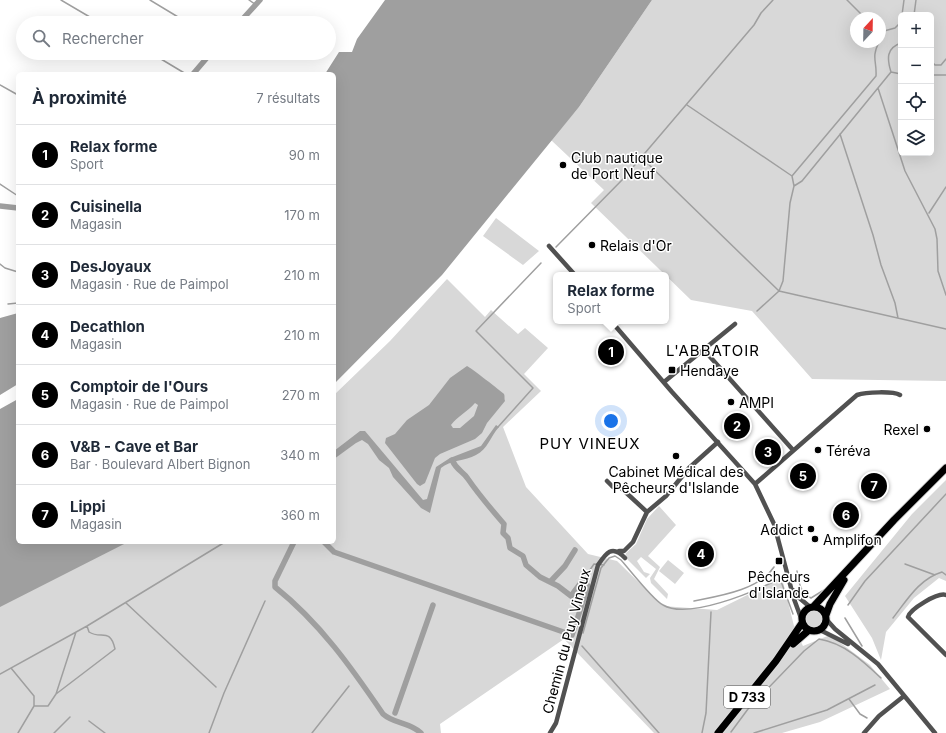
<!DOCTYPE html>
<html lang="fr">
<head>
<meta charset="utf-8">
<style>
  :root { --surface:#fff; --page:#f2f2f3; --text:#1f2937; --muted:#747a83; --line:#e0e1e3; --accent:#000 }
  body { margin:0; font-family:Inter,sans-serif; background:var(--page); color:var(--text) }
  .controls { position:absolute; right:12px; top:12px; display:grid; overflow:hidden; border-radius:6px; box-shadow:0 4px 16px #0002 }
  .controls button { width:36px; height:36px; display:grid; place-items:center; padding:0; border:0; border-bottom:1px solid var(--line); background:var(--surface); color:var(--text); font:20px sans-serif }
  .compass { position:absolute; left:850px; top:12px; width:36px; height:36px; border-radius:50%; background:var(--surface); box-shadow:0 4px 16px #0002; rotate:22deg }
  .you { position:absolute; left:611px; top:421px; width:14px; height:14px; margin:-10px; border:3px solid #fff; border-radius:50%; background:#1a73e8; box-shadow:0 0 0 6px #1a73e833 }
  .badge { display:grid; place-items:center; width:26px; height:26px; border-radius:50%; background:var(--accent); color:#fff; font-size:13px; font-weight:700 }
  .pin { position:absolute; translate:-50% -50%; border:2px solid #fff; box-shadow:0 1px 4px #0006 }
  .popup { position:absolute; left:553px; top:272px; width:116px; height:52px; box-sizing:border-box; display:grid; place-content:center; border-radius:6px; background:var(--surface); filter:drop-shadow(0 1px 3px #0005); font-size:13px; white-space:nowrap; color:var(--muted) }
  .popup b { font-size:15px; color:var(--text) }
  .popup::after { content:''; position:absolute; left:50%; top:100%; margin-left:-8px; border:8px solid transparent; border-top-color:var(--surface) }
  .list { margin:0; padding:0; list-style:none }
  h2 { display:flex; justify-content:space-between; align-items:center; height:52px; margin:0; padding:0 16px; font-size:17px }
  h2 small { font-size:13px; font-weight:400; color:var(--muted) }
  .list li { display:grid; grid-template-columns:26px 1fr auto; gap:12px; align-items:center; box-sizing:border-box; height:60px; padding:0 16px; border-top:1px solid var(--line) }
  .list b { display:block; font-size:15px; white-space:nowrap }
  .list p { margin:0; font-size:13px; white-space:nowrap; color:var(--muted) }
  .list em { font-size:13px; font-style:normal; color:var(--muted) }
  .icon { flex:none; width:22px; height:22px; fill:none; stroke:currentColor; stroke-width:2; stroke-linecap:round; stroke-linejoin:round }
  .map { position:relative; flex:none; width:946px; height:733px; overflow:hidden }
  .search { position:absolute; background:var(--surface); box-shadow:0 4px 16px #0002; left:16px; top:16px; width:320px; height:44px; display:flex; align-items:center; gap:10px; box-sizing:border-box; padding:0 14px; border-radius:22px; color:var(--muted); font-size:15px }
  .panel { position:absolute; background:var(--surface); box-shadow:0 4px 16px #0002; left:16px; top:72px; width:320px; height:472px; border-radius:6px }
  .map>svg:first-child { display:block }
  .green { fill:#d8d8d8; fill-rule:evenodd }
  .water { fill:#9f9f9f; fill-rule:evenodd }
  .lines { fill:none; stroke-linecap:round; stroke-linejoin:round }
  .stream { stroke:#9f9f9f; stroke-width:1.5 }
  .canal { stroke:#9f9f9f; stroke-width:5.5 }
  .primary-casing { stroke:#dbdbdb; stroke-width:9 }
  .street { stroke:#515151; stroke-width:4.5 }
  .primary { stroke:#000; stroke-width:7 }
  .poi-dot { fill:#000; stroke:#fff; stroke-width:1.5 }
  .labels { text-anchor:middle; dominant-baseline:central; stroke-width:3; stroke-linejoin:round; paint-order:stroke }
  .shield { fill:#fff; stroke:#4c4c4c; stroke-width:1 }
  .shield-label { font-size:13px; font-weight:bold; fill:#000 }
  .poi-label { font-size:14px; fill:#000; stroke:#fff; text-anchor:start }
  .street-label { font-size:14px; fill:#000; stroke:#fff }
  .neighbourhood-label { font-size:15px; letter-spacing:1px; fill:#000; stroke:#fff }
</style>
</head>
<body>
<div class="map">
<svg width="946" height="733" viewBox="0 0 946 733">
  <rect width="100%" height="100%" fill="#fff"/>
  <path class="green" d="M 652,0 L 946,0 L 946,381 L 812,379 L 752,311 L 691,300 L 591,203 L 604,190 L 551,140 L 579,107 ZM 901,15 L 931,15 L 931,153 L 901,153 ZM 856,18 L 880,18 L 880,42 L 856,42 Z
    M 496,218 L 539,251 L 523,265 L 483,236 Z
    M 447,279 L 485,317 L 491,310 L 518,334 L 525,328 L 548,348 L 524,374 L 541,391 L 503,427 L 526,487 L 588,554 L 617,561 L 663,606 L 717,610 L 782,578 L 795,630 L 803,646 L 830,635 L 870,665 L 890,689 L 820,722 L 782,733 L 654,733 L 564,639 L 440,724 L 441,733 L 0,733 L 0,581 L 80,542 L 334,542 L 334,395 L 390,341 Z
    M 946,480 L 946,581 L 939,578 L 914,598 L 886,632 L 881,660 L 872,638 L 845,596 L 912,514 Z
    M 659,506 L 676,525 L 648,556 L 660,567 L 654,579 L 668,594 L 667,599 L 651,583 L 650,578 L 656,569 L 641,557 L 637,561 L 644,572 L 650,574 L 646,578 L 625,557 L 626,553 L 636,544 L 647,519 Z
    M 668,560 L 684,573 L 675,584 L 659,571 Z
    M806 619a9 9 0 1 1 18 0a9 9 0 1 1-18 0Z"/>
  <path class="water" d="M 385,0 L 652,0 L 579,107 L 442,275 L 334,384 L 334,74 L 325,74 L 339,52 L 352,52 L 357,39 Z
    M 18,313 L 18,384 L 0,395 L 0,318 Z
    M 467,366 C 470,367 502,392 504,394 C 505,396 504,398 505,401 L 487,423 L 482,433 L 475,439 L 440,454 L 435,458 L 425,483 L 420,486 L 417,484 L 385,443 L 386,438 L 395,434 L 407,420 L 429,405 L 450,378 ZM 475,403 L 478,405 L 474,416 L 460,428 L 453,428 L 451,425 C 458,416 467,412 475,403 Z
    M 18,399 L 18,542 L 128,542 L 0,607 L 0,409 Z
    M 496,425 L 499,427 C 490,437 488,449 476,455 C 465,461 450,460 441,468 L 430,513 L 421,508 L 393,477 L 389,468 L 379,460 L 368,444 L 362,440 L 356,443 L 334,459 L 334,451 L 360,431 L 365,431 L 423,500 L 427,499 L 436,467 L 450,458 L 481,446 Z"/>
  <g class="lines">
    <path class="stream" d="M 61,0 L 100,23
      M 150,0 L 188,23
      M 249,0 L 256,5
      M 847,0 L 865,18
      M 902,15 L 904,0
      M 914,15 L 916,0
      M 880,40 L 884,31 L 895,28 L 901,22
      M 151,53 L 186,74
      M 931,61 L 935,65 L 941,65 L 946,59
      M 891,72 C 887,59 886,48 901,43
      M 891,72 L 901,74
      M 931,75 L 946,75
      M 0,85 L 18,95
      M 878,88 L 905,171 L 935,229 L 937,239 L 938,271 L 946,295
      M 687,105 L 792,176 L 794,186 L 790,203 L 783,281 L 779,291 L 757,311
      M 840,134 L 873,235 L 881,265 L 895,303 L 898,318
      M 641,157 L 779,291 L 946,329
      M 792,176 L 876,76 C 877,61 871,58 879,42
      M 0,184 L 18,196
      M 794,186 L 802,181 L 891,72
      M 929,213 L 946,187
      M 556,247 L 622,180 L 754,25 L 761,13 L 773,0
      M 0,264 L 5,268 L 18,272
      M 8,304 L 18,303
      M 498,427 L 533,388 L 476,331 L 541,263
      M 905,564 L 935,575
      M 797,571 C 799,583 800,593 811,598 L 824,590
      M 583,580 L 594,564 L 604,565
      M 694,601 C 719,596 759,590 774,567
      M 126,603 L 216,687
      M 848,605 L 865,581 L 946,494
      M 845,618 L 862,646
      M 893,618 C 907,600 919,579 942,572 L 946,575
      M 583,633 L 601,568 L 609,558 L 615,556 L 621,560 C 630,570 653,600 663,605 C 688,620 753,592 777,580 L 782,584 L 793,614
      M 582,646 L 659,733
      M 11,668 L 34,696 L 34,706
      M 0,674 L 87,626 L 225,542
      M 56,694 L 115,649 C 110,627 101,640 89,632 L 87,626
      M 849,699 L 860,714 L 867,718
      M 89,721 L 105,733
      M 731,732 L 748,709 L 804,651 L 819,639 C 844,643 863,661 881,678
      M 18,733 L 34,706 L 48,706 L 56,694 L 76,632
      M 54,733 L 70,717
      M 209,733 L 224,693 L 265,601
      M 312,733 L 349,686
      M 702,733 L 706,713 L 711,612
      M 754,733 L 827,710 L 875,685"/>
    <path class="canal" d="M 239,23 L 260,0
      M 193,74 L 211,53
      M 0,206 L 18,208
      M 294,542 L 275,581 L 275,587 C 320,623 351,667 383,714 C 394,724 409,722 421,733
      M 324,542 L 334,552 L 572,635 L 588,586 L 583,580 L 571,596 L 558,586 L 540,577 L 526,565 L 523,556 L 510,548 L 508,538 L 503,533 L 504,524 C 491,509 479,495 468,479 C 463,471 457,471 452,460
      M 550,582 L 565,566 L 575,550
      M 395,713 L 433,605"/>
    <defs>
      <path id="primary" d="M 814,606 L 894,520 L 946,468
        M802 619a12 12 0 1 1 24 0a12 12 0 1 1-24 0Z
        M 826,615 L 830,604 L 844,580
        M 793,644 L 809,630
        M 718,733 L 776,661 L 802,623"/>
    </defs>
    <use href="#primary" class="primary-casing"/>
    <path class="street" d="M 549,246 L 575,275
      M 611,321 L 672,392 L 755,484 L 774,524 L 794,599 L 801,618
      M 704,350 L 793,450
      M 664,382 L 735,324
      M 607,481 L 613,487 L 620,487 L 647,512
      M 755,484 L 857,395 C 866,392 893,391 900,395
      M 619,551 L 624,551 L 633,542 L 647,512 L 666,496 L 689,468 L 718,442
      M 793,590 L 797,596 L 810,607
      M 946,595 C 938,592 910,609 908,617 L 946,655
      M 826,619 L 835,629 L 878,664 L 935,733
      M 820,630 L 848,644
      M 550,733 L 556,723 L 598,565 C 606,553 612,544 625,558
      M 864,733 L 879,716 L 904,696"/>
    <use href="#primary" class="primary"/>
  </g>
  <g class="poi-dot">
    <circle cx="563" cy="165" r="4"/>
    <circle cx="592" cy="245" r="4"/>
    <rect x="668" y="366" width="8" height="8" rx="2"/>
    <circle cx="731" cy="402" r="4"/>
    <circle cx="927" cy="429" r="4"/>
    <circle cx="818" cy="450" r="4"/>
    <circle cx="676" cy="456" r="4"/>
    <circle cx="811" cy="529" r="4"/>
    <circle cx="815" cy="539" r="4"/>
    <rect x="775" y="557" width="8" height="8" rx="2"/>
  </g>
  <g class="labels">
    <rect class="shield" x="724" y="686" width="46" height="22" rx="3"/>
    <g class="shield-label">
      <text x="747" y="697">D 733</text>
    </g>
    <g class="poi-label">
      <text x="571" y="157">Club nautique<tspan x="571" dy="16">de Port Neuf</tspan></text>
      <text x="600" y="245">Relais d'Or</text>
      <text x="680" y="370">Hendaye</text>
      <text x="739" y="402">AMPI</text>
      <text x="919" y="429" text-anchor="end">Rexel</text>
      <text x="826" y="450">Téréva</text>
      <text x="676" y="471" text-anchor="middle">Cabinet Médical des<tspan x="676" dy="16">Pêcheurs d'Islande</tspan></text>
      <text x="803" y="529" text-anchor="end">Addict</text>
      <text x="823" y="539">Amplifon</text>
      <text x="779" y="576" text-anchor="middle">Pêcheurs<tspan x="779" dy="16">d'Islande</tspan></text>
    </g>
    <g class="street-label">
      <text transform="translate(566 641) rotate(-75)">Chemin du Puy Vineux</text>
    </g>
    <g class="neighbourhood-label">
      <text x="713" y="350">L'ABBATOIR</text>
      <text x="590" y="443">PUY VINEUX</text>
    </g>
  </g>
</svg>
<div class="controls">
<button>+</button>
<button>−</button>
<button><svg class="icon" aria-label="locate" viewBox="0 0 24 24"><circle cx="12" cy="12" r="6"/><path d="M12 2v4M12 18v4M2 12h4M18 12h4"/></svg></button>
<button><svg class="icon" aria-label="layers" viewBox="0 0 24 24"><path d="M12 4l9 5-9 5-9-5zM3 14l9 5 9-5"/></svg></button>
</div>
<svg class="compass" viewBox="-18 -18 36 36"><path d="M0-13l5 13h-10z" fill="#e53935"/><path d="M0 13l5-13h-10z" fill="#747a83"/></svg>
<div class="you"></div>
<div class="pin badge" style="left:611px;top:352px">1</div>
<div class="popup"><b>Relax forme</b>Sport</div>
<div class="pin badge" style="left:737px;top:426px">2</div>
<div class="pin badge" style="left:768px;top:452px">3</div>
<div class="pin badge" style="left:701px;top:554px">4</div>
<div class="pin badge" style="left:803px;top:476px">5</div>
<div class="pin badge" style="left:846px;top:515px">6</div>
<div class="pin badge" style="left:874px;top:486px">7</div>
<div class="search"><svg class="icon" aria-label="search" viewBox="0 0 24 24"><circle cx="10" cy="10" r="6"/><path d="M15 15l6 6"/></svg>Rechercher</div>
<section class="panel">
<h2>À proximité<small>7 résultats</small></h2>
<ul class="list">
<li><span class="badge">1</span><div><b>Relax forme</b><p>Sport</p></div><em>90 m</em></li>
<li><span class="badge">2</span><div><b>Cuisinella</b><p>Magasin</p></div><em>170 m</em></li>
<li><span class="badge">3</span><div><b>DesJoyaux</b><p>Magasin · Rue de Paimpol</p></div><em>210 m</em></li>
<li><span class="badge">4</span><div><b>Decathlon</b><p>Magasin</p></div><em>210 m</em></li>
<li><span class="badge">5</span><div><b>Comptoir de l'Ours</b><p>Magasin · Rue de Paimpol</p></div><em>270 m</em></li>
<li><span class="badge">6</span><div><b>V&amp;B - Cave et Bar</b><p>Bar · Boulevard Albert Bignon</p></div><em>340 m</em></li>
<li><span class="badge">7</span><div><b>Lippi</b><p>Magasin</p></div><em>360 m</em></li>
</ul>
</section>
</div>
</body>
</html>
